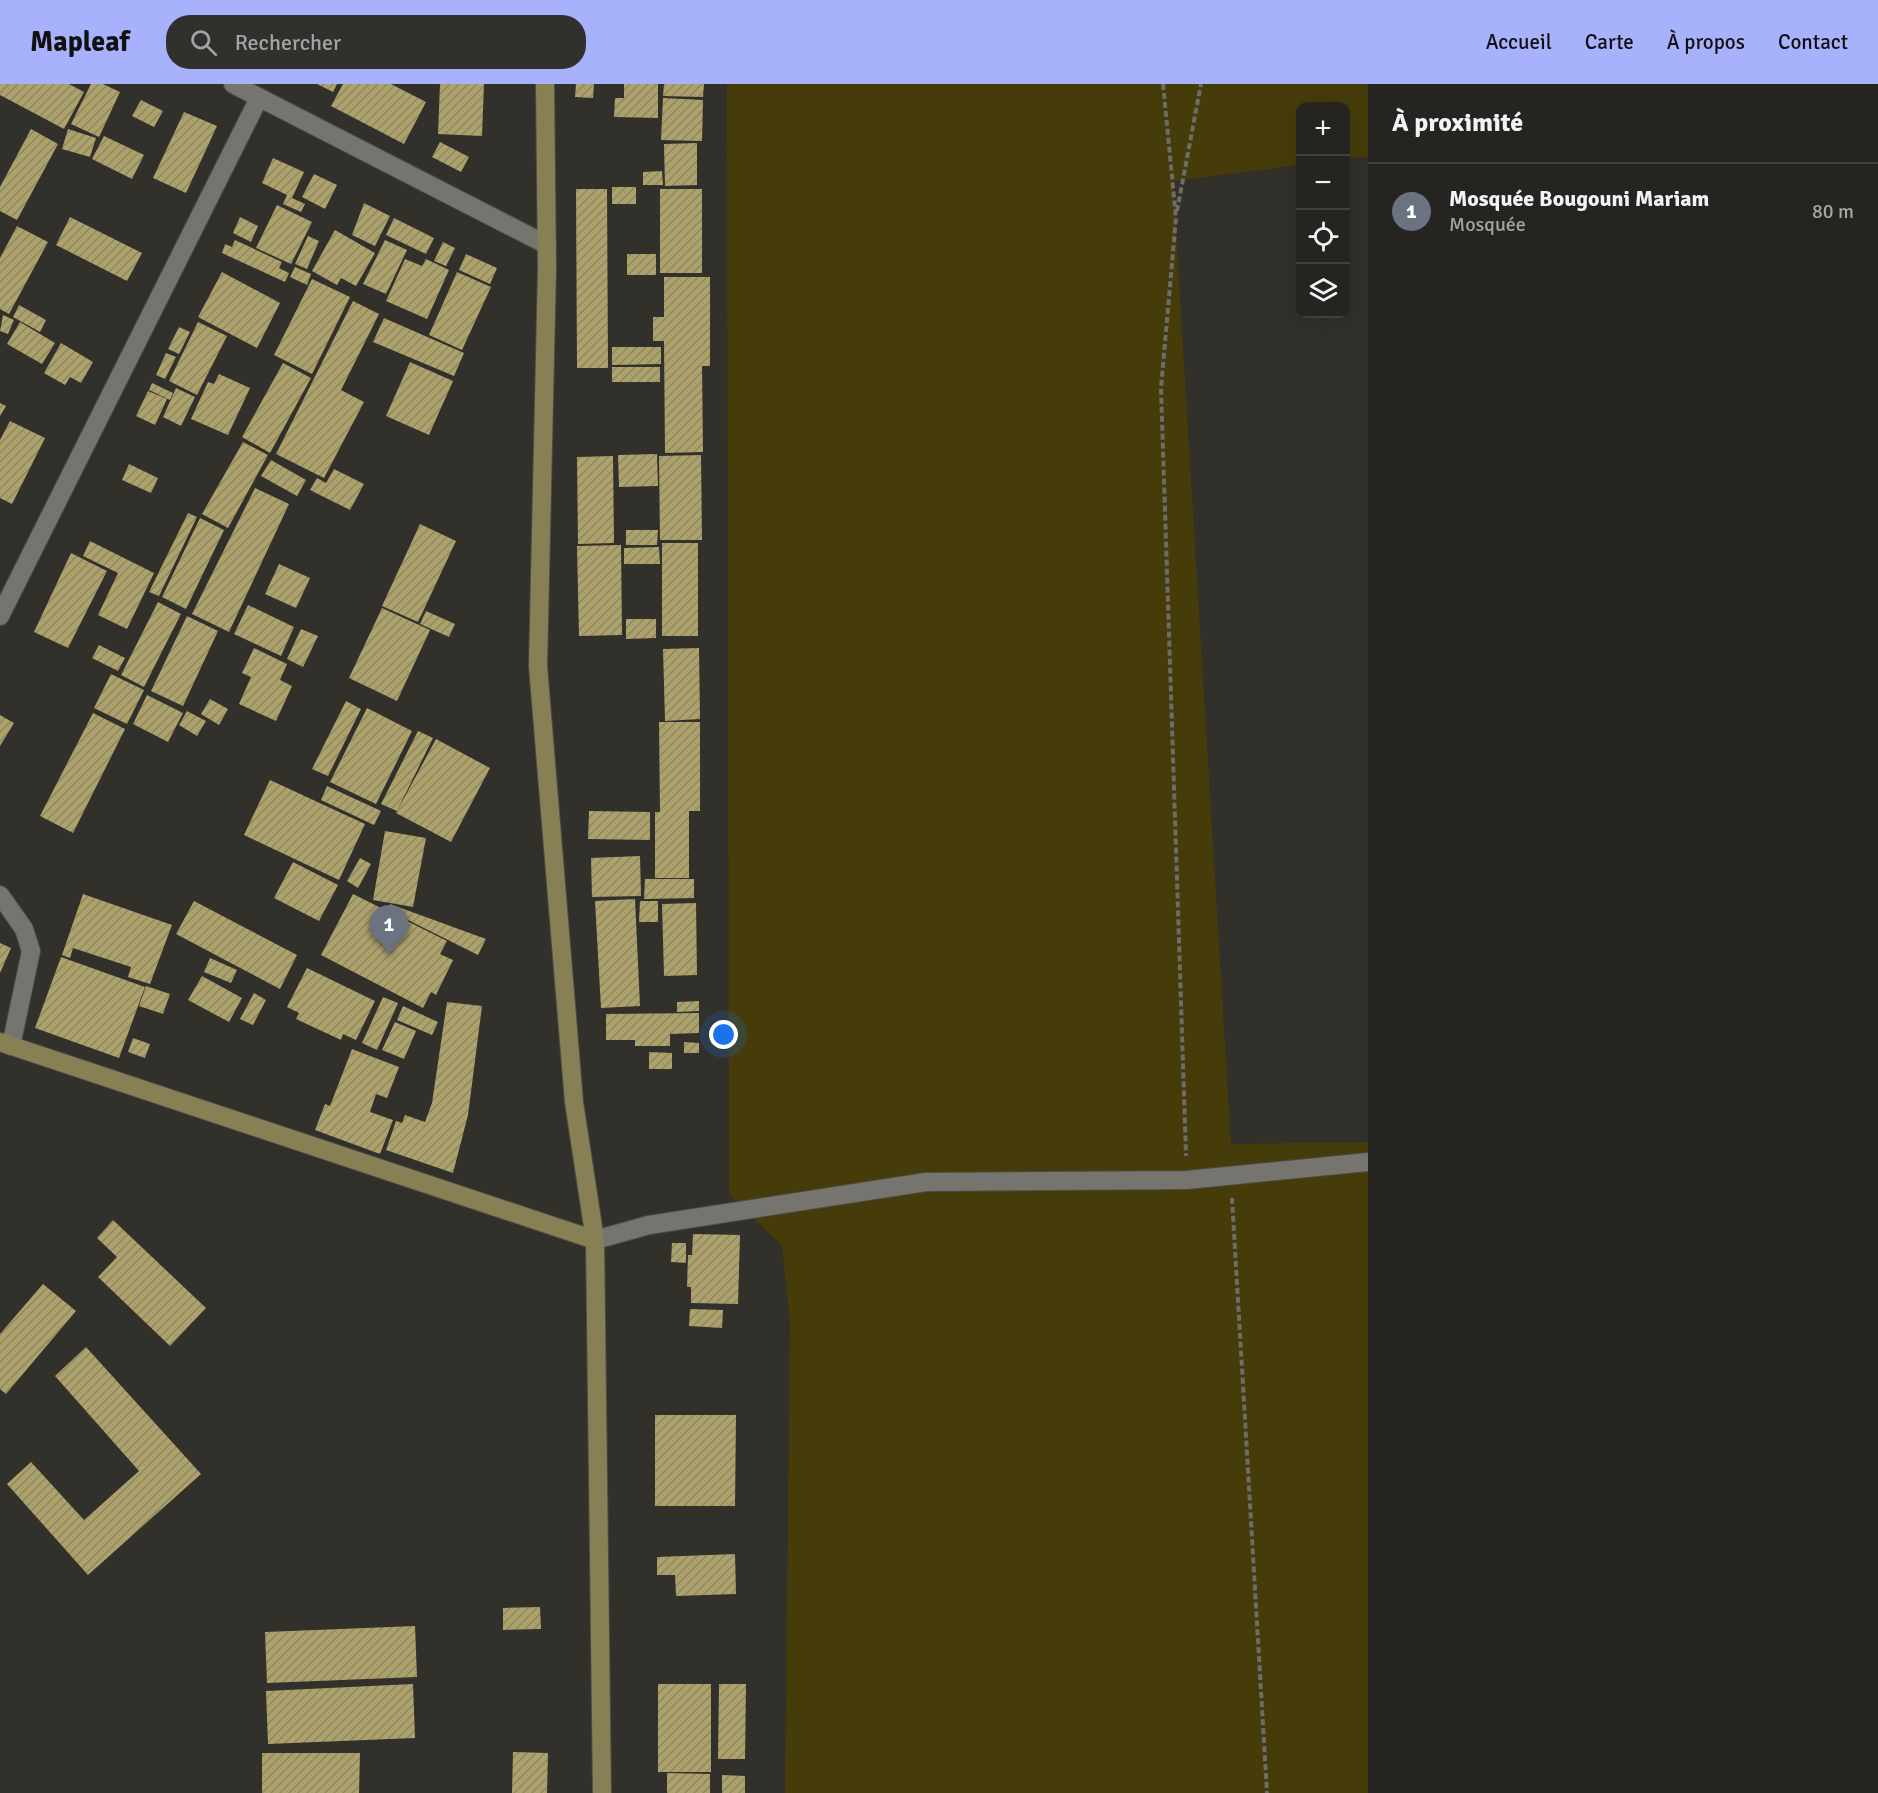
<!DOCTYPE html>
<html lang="fr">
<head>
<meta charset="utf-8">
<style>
  :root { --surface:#252420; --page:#31302d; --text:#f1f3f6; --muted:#a3a4a5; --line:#42413e; --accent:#a7b1fc }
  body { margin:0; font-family:Signika,sans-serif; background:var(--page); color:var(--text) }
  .controls { position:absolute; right:18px; top:18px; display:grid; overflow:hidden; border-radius:12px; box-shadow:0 6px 24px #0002 }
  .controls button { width:54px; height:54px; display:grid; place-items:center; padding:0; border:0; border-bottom:2px solid var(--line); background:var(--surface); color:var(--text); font:30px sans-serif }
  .you { position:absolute; left:724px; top:951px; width:21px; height:21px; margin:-15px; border:4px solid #fff; border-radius:50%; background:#1a73e8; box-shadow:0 0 0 9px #1a73e833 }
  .badge { display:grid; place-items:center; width:39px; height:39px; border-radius:50%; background:var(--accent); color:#fff; font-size:20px; font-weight:700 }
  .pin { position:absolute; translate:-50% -50px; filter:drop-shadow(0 2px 3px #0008) }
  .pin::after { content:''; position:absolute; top:32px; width:21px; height:18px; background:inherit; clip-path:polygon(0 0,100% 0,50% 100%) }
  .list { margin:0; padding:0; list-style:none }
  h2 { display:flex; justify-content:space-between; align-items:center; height:78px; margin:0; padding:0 24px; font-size:26px }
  h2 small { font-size:20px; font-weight:400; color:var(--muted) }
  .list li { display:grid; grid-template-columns:39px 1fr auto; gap:18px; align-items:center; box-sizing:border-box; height:96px; padding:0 24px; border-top:2px solid var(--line) }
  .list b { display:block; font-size:22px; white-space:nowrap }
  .list p { margin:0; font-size:20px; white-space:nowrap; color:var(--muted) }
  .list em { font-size:20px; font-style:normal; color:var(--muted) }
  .icon { flex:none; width:33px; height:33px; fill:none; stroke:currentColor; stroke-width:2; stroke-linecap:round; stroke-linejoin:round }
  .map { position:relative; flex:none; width:1368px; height:1709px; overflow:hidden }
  header { display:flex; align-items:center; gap:36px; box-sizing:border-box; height:84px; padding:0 30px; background:var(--accent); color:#111 }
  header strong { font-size:28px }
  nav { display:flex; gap:33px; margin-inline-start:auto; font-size:21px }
  .search { width:420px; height:54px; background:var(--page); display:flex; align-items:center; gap:15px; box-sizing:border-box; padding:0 21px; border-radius:24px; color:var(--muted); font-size:22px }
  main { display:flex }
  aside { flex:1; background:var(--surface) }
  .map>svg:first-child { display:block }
  .green { fill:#463c0a }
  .building { fill:url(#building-hatch) }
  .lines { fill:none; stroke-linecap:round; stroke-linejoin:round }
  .street-casing { stroke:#4d4c48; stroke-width:20 }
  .secondary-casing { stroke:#4d4c48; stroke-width:20 }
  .path { stroke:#6d6c68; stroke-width:4; stroke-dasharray:6 3; stroke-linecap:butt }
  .street { stroke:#75746e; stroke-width:18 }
  .secondary { stroke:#888055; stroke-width:18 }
</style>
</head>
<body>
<header>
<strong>Mapleaf</strong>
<div class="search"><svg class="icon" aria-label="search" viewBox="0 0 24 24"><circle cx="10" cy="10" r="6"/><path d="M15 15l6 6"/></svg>Rechercher</div>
<nav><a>Accueil</a><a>Carte</a><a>À propos</a><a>Contact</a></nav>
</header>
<main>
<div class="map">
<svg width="1368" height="1709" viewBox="0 0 1368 1709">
  <defs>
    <pattern id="building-hatch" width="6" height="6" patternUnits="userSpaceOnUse" patternTransform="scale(1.5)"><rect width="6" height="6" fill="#ada26c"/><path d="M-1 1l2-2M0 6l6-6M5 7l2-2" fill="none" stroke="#8f8761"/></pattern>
  </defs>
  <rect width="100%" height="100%" fill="#31302b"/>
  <path class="green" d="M 727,0 L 1368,0 L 1368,73 L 1346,75 L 1346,22 L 1300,22 L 1300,81 L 1173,97 L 1231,1060 L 1368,1058 L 1368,1709 L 785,1709 L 790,1238 L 782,1162 L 729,1110 Z"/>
  <path class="building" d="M 0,0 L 69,0 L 84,8 L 64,45 L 0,11 Z
    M 91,0 L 103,0 L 120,8 L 99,53 L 71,40 Z
    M 317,0 L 337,0 L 333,8 Z
    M 343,0 L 391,0 L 426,18 L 404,60 L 331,22 Z
    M 440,0 L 484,0 L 482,52 L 438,50 Z
    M 576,0 L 594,0 L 593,14 L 575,13 Z
    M 624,0 L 658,0 L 658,34 L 614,33 L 615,14 L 624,14 Z
    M 664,0 L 704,0 L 703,13 L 663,12 Z
    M 663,14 L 703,16 L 702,57 L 661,56 Z
    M 141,16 L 163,27 L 154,43 L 132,32 Z
    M 184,28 L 217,42 L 186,109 L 153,94 Z
    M 31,45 L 58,60 L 17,136 L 0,127 L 0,103 Z
    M 68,45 L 96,54 L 90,73 L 62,65 Z
    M 104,52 L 144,71 L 132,95 L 92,75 Z
    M 440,58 L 469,73 L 461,88 L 432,73 Z
    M 697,59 L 697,101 L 665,102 L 664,60 Z
    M 273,74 L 304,88 L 292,114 L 305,120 L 301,128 L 283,120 L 287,111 L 262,99 Z
    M 662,87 L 663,101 L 643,101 L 643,88 Z
    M 314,90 L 337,101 L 325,125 L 302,113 Z
    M 612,103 L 636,103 L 636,120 L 612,120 Z
    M 576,105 L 607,105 L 608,284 L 577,284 Z
    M 660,105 L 702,105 L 702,189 L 660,189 Z
    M 364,119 L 390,132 L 375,162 L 352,151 Z
    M 277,121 L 312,138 L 291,180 L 256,164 Z
    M 70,133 L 142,169 L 127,197 L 56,161 Z
    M 240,133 L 258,142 L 251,158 L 233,149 Z
    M 394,134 L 434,154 L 426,170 L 386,151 Z
    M 17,142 L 48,158 L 9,230 L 0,225 L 0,174 Z
    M 335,146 L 375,169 L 356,202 L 341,194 L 337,201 L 312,187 Z
    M 308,152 L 319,157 L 307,185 L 295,180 Z
    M 235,156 L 282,178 L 279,184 L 289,189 L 285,198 L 222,169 L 225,160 L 232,163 Z
    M 385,156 L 407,166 L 386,210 L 363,200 Z
    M 443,158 L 455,164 L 446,182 L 434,177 Z
    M 466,170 L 497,184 L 490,200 L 459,186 Z
    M 627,170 L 656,170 L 656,191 L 627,191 Z
    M 405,175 L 422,182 L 426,175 L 449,186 L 427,235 L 386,217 Z
    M 295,183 L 311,190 L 307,201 L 290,193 Z
    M 222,188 L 280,219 L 257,264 L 198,233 Z
    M 457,188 L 491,203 L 462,266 L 429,251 Z
    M 664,193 L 710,193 L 710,282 L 702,282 L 703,368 L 665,369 L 664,257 L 653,257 L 653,233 L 664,233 Z
    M 312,195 L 350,213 L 312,290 L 274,271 Z
    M 353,217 L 379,230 L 341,306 L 364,318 L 324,394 L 276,370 Z
    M 19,221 L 46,236 L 40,248 L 13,233 Z
    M 3,231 L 14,236 L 8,250 L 0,247 Z
    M 384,234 L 464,269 L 454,292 L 373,258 Z
    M 20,238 L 55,259 L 42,280 L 7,260 Z
    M 198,238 L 227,252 L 197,311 L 169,297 Z
    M 179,243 L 190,248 L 179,270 L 168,265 Z
    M 61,259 L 93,278 L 81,299 L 70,293 L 65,301 L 44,289 Z
    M 612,263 L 661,263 L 661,280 L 612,281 Z
    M 166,269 L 176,273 L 165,295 L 156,291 Z
    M 410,278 L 453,297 L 429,351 L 386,332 Z
    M 283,279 L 311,294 L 270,369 L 242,353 Z
    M 612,283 L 660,283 L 660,298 L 612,298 Z
    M 219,290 L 250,304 L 228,351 L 191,335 L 208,298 L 214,300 Z
    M 152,299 L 173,309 L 170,316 L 149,306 Z
    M 176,304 L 195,313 L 181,342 L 163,333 Z
    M 148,307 L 167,315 L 155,341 L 136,332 Z
    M 0,319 L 6,322 L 0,332 Z
    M 10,337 L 45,354 L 12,420 L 0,414 L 0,356 Z
    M 243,358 L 268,371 L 228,444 L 202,430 Z
    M 657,370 L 658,402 L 619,403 L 618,371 Z
    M 701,371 L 702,456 L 660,456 L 659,372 Z
    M 613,372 L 614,459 L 578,460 L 577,373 Z
    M 271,376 L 306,396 L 297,412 L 261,392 Z
    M 129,380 L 158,394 L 151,409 L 122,396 Z
    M 334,385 L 364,400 L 350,426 L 310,406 L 317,394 L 326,399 Z
    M 255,404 L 289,420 L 229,548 L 192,530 Z
    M 188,429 L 197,433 L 159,512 L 149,508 Z
    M 200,434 L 224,446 L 186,525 L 162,513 Z
    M 420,440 L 456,457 L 418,538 L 382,522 Z
    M 626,446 L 658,446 L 657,461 L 626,461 Z
    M 90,457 L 154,489 L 127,545 L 98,531 L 118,489 L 83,472 Z
    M 662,459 L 698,459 L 698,552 L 662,552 Z
    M 621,461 L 622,551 L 579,552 L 577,462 Z
    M 659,463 L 660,480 L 624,480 L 624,464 Z
    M 71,469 L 107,487 L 68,564 L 34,548 Z
    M 279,480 L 310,494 L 296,524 L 265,510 Z
    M 158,518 L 181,530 L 144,603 L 121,591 Z
    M 248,521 L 294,543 L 281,572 L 234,550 Z
    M 382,524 L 430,546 L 397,617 L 349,594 Z
    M 426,527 L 455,540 L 449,553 L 420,540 Z
    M 187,532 L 218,547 L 183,622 L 151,607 Z
    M 626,535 L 656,535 L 656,554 L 626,555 Z
    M 301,545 L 318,552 L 303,583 L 287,575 Z
    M 99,561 L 125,574 L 118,587 L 92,574 Z
    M 254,564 L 287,580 L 280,596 L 292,602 L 276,637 L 239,620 L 251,593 L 242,589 Z
    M 699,564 L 700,635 L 665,637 L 663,565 Z
    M 111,590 L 144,606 L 127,640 L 94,624 Z
    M 147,611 L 183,629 L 168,658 L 133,640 Z
    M 210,615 L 228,625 L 219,641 L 201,630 Z
    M 346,617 L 361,625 L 328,692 L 312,685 Z
    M 367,624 L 412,647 L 376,720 L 330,698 Z
    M 187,627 L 206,637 L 197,652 L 179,641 Z
    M 93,629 L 125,645 L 73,749 L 40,732 Z
    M 0,631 L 14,639 L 0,662 Z
    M 659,638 L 700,638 L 700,727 L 689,727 L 689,794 L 655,794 L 655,728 L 660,728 Z
    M 418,647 L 433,654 L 397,727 L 381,720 Z
    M 436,655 L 490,684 L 451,758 L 396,729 Z
    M 270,696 L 365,740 L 339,796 L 244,751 Z
    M 327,702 L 381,727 L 374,741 L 321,716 Z
    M 589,727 L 650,728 L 650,756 L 588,755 Z
    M 385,747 L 426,754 L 413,823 L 373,816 Z
    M 640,772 L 641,812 L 592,813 L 591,774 Z
    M 360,774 L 371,780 L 358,804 L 347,797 Z
    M 293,778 L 338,801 L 319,837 L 274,814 Z
    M 645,795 L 694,795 L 694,814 L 644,815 Z
    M 83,810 L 172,841 L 150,900 L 128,893 L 131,883 L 73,864 L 70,874 L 62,871 Z
    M 353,810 L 447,857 L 440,870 L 453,876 L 436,911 L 431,908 L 423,924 L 321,871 Z
    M 635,815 L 640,922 L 601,924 L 595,817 Z
    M 194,817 L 297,871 L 280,905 L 176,850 Z
    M 640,817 L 658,817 L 658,838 L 639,838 Z
    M 696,819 L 697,891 L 664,892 L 662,820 Z
    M 390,820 L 486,855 L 478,871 L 388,826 Z
    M 0,859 L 11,864 L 0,889 Z
    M 61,873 L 145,903 L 119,974 L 35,944 Z
    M 210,874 L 237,886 L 231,899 L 204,888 Z
    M 307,884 L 375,917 L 356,956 L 343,950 L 341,956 L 296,935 L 299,929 L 287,923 Z
    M 202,892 L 242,914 L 229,938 L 188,916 Z
    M 146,902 L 170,910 L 163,930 L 139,922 Z
    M 254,909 L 266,916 L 253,941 L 240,935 Z
    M 383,913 L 398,919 L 377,966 L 362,959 Z
    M 699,917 L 699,927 L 677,928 L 677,918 Z
    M 447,918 L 482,922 L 468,1031 L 453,1089 L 386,1066 L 396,1037 L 402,1039 L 405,1031 L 425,1038 L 432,1019 Z
    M 403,922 L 438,938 L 432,951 L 397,936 Z
    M 699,929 L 699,949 L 670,950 L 670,962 L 635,962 L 635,956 L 606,956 L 606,930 Z
    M 395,938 L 416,947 L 404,975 L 382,966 Z
    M 133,954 L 150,960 L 145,974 L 128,968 Z
    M 684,958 L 699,959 L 699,969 L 684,969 Z
    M 352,965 L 399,983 L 387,1014 L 376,1010 L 370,1028 L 393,1036 L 380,1070 L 315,1046 L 325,1020 L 330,1022 Z
    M 649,968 L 672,969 L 672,985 L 649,985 Z
    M 113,1136 L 206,1224 L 170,1262 L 98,1193 L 117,1173 L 97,1154 Z
    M 693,1150 L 740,1151 L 738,1220 L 691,1219 L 691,1203 L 687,1203 L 688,1171 L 692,1171 Z
    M 672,1159 L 686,1159 L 686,1179 L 671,1178 Z
    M 43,1200 L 76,1227 L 6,1310 L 0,1305 L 0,1250 Z
    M 690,1225 L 723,1226 L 722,1244 L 689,1242 Z
    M 86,1263 L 201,1390 L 88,1491 L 7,1400 L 31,1378 L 84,1436 L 139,1387 L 55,1292 Z
    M 655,1331 L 736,1331 L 735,1422 L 655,1422 Z
    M 735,1470 L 736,1510 L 676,1512 L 675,1491 L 657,1491 L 657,1473 Z
    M 540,1523 L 541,1545 L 503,1546 L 503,1524 Z
    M 415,1542 L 417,1593 L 267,1599 L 265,1548 Z
    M 413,1600 L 415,1654 L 268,1660 L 266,1607 Z
    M 658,1600 L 711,1600 L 711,1688 L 658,1688 Z
    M 719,1600 L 746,1600 L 745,1675 L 718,1675 Z
    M 513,1668 L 548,1669 L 547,1709 L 512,1709 Z
    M 262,1669 L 360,1669 L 359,1709 L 262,1709 Z
    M 667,1689 L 710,1690 L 710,1709 L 667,1709 Z
    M 722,1691 L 745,1692 L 745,1709 L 722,1709 Z"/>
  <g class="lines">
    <defs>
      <path id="street" d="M 233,0 L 547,161
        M 0,532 L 259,14
        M 0,811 L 24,845 L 31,867 L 11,962
        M 595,1156 L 649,1141 L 926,1098 L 1187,1096 L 1368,1078"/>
      <path id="secondary" d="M 545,0 L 547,184 L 538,582 L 574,1018 L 595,1156 L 602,1709
        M 0,958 L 595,1156"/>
    </defs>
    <use href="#street" class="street-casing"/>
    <use href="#secondary" class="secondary-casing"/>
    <path class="path" d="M 1163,0 L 1176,134 L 1161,304 L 1186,1072
      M 1177,127 L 1201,0
      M 1232,1114 L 1267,1709"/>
    <use href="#street" class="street"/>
    <use href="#secondary" class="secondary"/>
  </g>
</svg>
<div class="controls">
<button>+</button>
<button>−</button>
<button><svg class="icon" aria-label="locate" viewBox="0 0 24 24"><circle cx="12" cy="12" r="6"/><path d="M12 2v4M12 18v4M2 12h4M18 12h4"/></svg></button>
<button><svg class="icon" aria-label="layers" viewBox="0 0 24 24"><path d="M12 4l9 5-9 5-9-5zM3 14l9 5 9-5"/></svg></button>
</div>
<div class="you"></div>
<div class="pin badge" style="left:389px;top:871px;background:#6b7280">1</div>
</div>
<aside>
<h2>À proximité<small></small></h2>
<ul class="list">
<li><span class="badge" style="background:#6b7280">1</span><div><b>Mosquée Bougouni Mariam</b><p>Mosquée</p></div><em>80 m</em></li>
</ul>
</aside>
</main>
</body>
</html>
